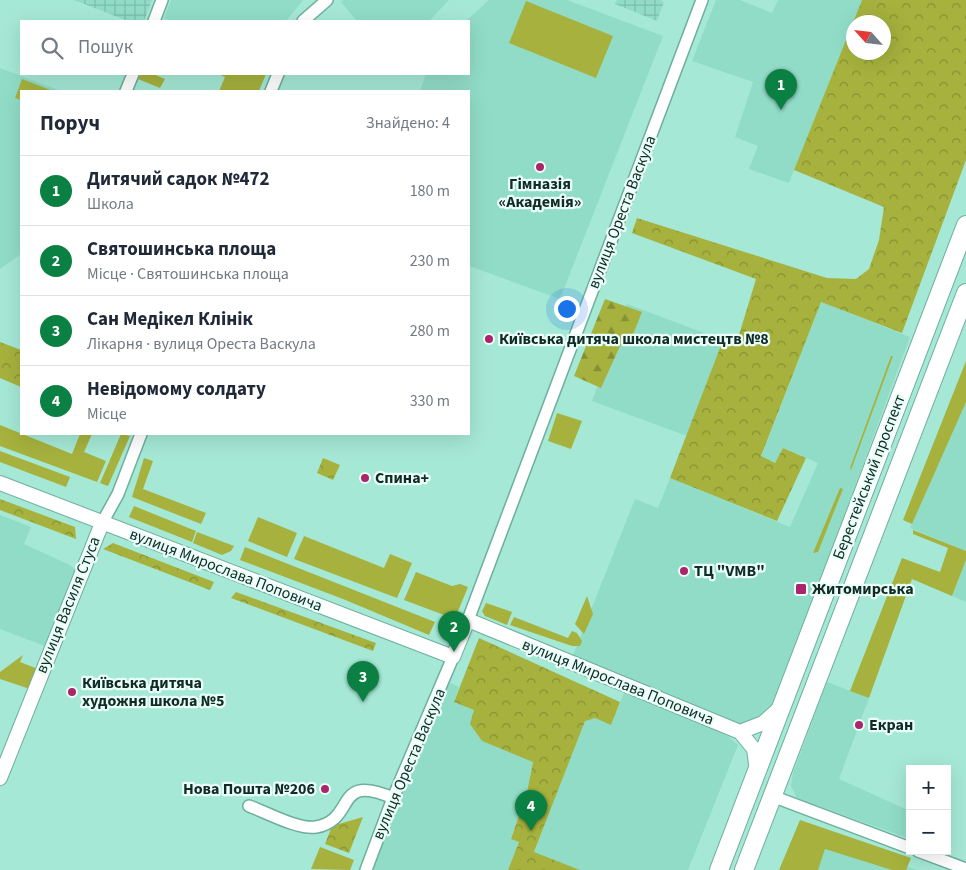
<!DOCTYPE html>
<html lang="uk">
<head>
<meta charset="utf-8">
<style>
  :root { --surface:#fff; --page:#f6f6f7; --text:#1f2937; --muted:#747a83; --line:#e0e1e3; --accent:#0b8043 }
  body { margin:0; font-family:"Source Sans 3",sans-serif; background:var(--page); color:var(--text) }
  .controls { position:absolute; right:15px; bottom:15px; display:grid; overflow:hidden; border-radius:0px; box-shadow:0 5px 20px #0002 }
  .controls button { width:45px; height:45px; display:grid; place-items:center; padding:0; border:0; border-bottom:1px solid var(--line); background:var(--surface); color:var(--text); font:25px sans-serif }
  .compass { position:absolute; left:846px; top:15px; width:45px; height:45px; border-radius:50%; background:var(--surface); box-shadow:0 5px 20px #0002; rotate:297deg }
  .you { position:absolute; left:566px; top:308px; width:18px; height:18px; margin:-12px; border:4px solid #fff; border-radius:50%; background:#1a73e8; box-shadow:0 0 0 8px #1a73e833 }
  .badge { display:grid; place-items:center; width:32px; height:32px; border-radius:50%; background:var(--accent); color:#fff; font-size:16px; font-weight:700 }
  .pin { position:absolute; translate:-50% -41px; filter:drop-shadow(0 1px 2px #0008) }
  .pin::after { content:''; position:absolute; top:26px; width:18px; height:15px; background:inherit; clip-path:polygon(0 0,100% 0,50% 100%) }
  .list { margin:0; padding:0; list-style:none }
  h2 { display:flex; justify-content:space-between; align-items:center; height:65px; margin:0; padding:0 20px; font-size:21px }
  h2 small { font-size:16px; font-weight:400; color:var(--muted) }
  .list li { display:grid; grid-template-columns:32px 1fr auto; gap:15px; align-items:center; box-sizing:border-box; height:70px; padding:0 20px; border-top:1px solid var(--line) }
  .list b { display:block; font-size:19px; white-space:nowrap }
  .list p { margin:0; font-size:16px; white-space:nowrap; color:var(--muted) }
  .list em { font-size:16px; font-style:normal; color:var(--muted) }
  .icon { flex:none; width:28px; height:28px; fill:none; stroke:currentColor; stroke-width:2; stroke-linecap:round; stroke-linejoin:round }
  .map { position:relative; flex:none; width:966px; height:870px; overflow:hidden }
  .search { position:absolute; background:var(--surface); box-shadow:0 5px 20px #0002; left:20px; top:20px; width:450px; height:55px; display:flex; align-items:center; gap:12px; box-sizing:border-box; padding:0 18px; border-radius:0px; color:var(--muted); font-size:19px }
  .panel { position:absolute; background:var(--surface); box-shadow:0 5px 20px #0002; left:20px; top:90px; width:450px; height:345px; border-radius:0px }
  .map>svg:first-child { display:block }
  .built { fill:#91dcc7 }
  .industrial { fill:url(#industrial-grid) }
  .grass { fill:#a6b23d }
  .forest { fill:url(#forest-firs) }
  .park { fill:url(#park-crowns); fill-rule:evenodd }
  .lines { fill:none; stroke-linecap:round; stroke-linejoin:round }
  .minor-casing { stroke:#6daf9d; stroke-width:14 }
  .tertiary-casing { stroke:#6daf9d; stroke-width:16 }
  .primary-casing { stroke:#6daf9d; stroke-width:20 }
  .minor { stroke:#fff; stroke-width:11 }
  .tertiary { stroke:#fff; stroke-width:14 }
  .primary { stroke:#fff; stroke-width:18 }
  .poi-dot { fill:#ac256a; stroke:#eafef8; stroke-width:2 }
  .labels { text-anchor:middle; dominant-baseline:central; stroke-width:4.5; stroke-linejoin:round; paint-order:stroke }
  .poi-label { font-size:16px; font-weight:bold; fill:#102c25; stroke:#eafef8; text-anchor:start }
  .street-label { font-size:16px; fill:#102c25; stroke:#eafef8 }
</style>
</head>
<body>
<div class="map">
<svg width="966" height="870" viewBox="0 0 966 870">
  <defs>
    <pattern id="industrial-grid" width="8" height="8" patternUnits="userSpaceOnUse" patternTransform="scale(1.25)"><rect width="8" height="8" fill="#91dcc7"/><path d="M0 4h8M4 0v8" fill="none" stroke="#7cbdab"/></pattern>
    <pattern id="forest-firs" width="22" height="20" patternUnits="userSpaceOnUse" patternTransform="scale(1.25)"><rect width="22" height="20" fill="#a6b23d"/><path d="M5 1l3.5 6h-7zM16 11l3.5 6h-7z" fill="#869133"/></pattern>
    <pattern id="park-crowns" width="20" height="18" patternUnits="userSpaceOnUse" patternTransform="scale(1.25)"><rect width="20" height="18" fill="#a6b23d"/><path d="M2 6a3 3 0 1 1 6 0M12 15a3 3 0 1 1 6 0" fill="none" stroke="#869133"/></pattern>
  </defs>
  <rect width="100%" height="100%" fill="#a5e8d5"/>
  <path class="built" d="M 171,0 L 303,0 L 286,21 L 172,21 L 164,18 Z
    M 344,0 L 449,0 L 429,21 L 357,21 L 341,2 Z
    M 489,0 L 567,0 L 663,36 L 560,299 L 469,266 L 469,91 L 420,91 L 426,74 L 469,74 L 469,21 L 466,21 Z
    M 716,0 L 740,0 L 772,13 L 778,0 L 862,0 L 789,183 L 749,169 L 758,146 L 735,137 L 753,82 L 692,61 Z
    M 0,68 L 61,91 L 21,91 L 21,254 L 0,269 Z
    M 821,302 L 910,337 L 774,706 L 760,719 L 744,728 L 572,658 L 635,499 L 658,508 L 670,478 L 790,527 L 818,463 L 783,448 L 775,463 L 761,457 Z
    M 627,304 L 723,340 L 687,436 L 592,401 Z
    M 965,402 L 966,402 L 966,551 L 910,528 Z
    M 0,515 L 31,527 L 24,544 L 68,564 L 78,571 L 47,647 L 0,629 Z
    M 966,560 L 966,602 L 952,596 Z
    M 448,682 L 459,687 L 454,701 L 474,710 L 482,741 L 533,761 L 527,792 L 511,838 L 519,842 L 508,870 L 369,870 L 385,826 Z
    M 827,682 L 869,698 L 839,779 L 910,811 L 910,839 L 797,798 L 791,786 L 793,773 Z
    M 625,691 L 707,724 L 729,737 L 738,745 L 688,870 L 580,870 L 534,853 L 585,720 L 595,718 L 611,725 Z
    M 822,838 L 917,870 L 810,870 Z"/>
  <path class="industrial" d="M 74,0 L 152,0 L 144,21 L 128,21 Z
    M 617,0 L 660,0 L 664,2 L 657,21 L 615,4 Z"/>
  <path class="grass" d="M 526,1 L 613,36 L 596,78 L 509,43 Z
    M 141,74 L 153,74 L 165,79 L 160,88 L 138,79 Z
    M 218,74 L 266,74 L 259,91 L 219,91 L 225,77 Z
    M 22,79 L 53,91 L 21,91 L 21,100 L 15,98 Z
    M 891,356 L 893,356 L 851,470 L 850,468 Z
    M 966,361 L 966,402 L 912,524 L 903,520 Z
    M 557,413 L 582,421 L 571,449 L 548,441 Z
    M 0,425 L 72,454 L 80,434 L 92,434 L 84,452 L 106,461 L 97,482 L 0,446 Z
    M 121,434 L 130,436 L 108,486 L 100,483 Z
    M 0,451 L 70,477 L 66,487 L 0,462 Z
    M 144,458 L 153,461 L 143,489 L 206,513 L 201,524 L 132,497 Z
    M 840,488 L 843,489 L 818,552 L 813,553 Z
    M 134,506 L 196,531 L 192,542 L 129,517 Z
    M 258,517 L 297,533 L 287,557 L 248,541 Z
    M 913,530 L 966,551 L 966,560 L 952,596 L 912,579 L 869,698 L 850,691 L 902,558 L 940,572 L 948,548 L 913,534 Z
    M 197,532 L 234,546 L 231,551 L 222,555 L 193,543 Z
    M 304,536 L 384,568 L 390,554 L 412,563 L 397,598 L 294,559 Z
    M 245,547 L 435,622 L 429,635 L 343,599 L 240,560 Z
    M 416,572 L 452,586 L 460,584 L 468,587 L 456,616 L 452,618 L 404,600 Z
    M 587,596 L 593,614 L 584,634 L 575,624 Z
    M 486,603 L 512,612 L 507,625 L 485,616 L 482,611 Z
    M 514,617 L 568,638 L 572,631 L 577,633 L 582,641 L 580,646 L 572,646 L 510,625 Z
    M 23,655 L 20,662 L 38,669 L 32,686 L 27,688 L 0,679 L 0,672 Z
    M 800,820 L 911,858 L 906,870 L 892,870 L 825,849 L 818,870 L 779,870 Z
    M 320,847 L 354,860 L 350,870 L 311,869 Z"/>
  <path class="forest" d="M 605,299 L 642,312 L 630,342 L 620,346 L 601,388 L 574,376 Z"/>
  <path class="park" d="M 862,0 L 966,0 L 966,160 L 902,333 L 821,302 L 761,456 L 775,463 L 783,448 L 806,458 L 777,521 L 670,478 L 723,340 L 736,345 L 756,279 L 632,233 L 637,218 L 827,278 L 856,279 L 869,269 L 879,240 L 884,207 L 794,170 ZM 854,22 L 884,22 L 884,52 L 854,52 Z
    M 0,342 L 21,350 L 21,387 L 0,378 Z
    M 323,458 L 340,465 L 333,480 L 317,473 Z
    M 0,499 L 75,527 L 76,539 L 0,510 Z
    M 113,543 L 214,582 L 210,590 L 103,549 Z
    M 236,592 L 376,643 L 373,651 L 231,598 Z
    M 479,638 L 620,702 L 611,725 L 595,718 L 585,721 L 534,852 L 580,870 L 508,870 L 519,842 L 511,839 L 527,792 L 533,762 L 482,741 L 470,724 L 474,710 L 454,702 Z
    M 363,817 L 349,853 L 325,844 L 332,826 Z"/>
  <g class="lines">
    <defs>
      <path id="minor" d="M 154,21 L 162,0
        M 303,21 L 327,0
        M 126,91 L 133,74
        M 271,91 L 278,74
        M 102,523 L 118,494 L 141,434
        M 468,620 L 702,0
        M 772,796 L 910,848
        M 249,806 C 266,812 298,830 316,827 C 357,820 333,772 393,798
        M 918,851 L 966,869
        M 366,870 L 393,798 L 453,657"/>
      <path id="tertiary" d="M 0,483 L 453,657 L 468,620 L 740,732 L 754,749 L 757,771
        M 740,732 L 763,723 L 781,707
        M 0,778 L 102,523"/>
      <path id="primary" d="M 719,870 L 966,225
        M 744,870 L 966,293"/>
    </defs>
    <use href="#minor" class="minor-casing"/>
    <use href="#tertiary" class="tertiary-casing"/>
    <use href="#primary" class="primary-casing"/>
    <use href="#minor" class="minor"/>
    <use href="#tertiary" class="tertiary"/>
    <use href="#primary" class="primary"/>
  </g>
  <g class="poi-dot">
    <circle cx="540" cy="167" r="5"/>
    <circle cx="489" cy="339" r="5"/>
    <circle cx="365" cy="478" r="5"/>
    <circle cx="684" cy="571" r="5"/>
    <rect x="795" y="583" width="12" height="12" rx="2.5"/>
    <circle cx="72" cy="692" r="5"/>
    <circle cx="859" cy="725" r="5"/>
    <circle cx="325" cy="789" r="5"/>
  </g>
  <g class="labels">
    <g class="poi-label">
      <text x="540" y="184" text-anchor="middle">Гімназія<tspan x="540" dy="18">«Академія»</tspan></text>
      <text x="499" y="339">Київська дитяча школа мистецтв №8</text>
      <text x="375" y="478">Спина+</text>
      <text x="694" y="571">ТЦ "VMB"</text>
      <text x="812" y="589">Житомирська</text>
      <text x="82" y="683">Київська дитяча<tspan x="82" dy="18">художня школа №5</tspan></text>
      <text x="869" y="725">Екран</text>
      <text x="315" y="789" text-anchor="end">Нова Пошта №206</text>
    </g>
    <g class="street-label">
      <text transform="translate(622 212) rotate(-69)">вулиця Ореста Васкула</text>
      <text transform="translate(869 477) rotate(-69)">Берестейський проспект</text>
      <text transform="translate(226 570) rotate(21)">вулиця Мирослава Поповича</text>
      <text transform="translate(68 605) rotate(-68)">вулиця Василя Стуса</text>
      <text transform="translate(618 682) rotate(22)">вулиця Мирослава Поповича</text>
      <text transform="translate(409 764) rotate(-67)">вулиця Ореста Васкула</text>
    </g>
  </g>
</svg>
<div class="controls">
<button>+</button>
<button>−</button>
</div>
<svg class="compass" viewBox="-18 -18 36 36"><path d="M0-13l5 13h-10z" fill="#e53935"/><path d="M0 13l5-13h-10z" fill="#747a83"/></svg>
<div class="you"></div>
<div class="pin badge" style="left:781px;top:110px">1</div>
<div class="pin badge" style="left:454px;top:652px">2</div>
<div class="pin badge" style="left:363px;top:702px">3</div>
<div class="pin badge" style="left:531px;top:831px">4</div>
<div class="search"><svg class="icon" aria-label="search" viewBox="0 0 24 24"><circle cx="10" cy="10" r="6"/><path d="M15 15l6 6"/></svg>Пошук</div>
<section class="panel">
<h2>Поруч<small>Знайдено: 4</small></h2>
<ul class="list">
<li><span class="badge">1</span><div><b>Дитячий садок №472</b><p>Школа</p></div><em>180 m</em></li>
<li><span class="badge">2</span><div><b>Святошинська площа</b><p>Місце · Святошинська площа</p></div><em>230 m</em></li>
<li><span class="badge">3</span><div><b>Сан Медікел Клінік</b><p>Лікарня · вулиця Ореста Васкула</p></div><em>280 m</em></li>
<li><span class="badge">4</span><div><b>Невідомому солдату</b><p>Місце</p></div><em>330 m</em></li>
</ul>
</section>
</div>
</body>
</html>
